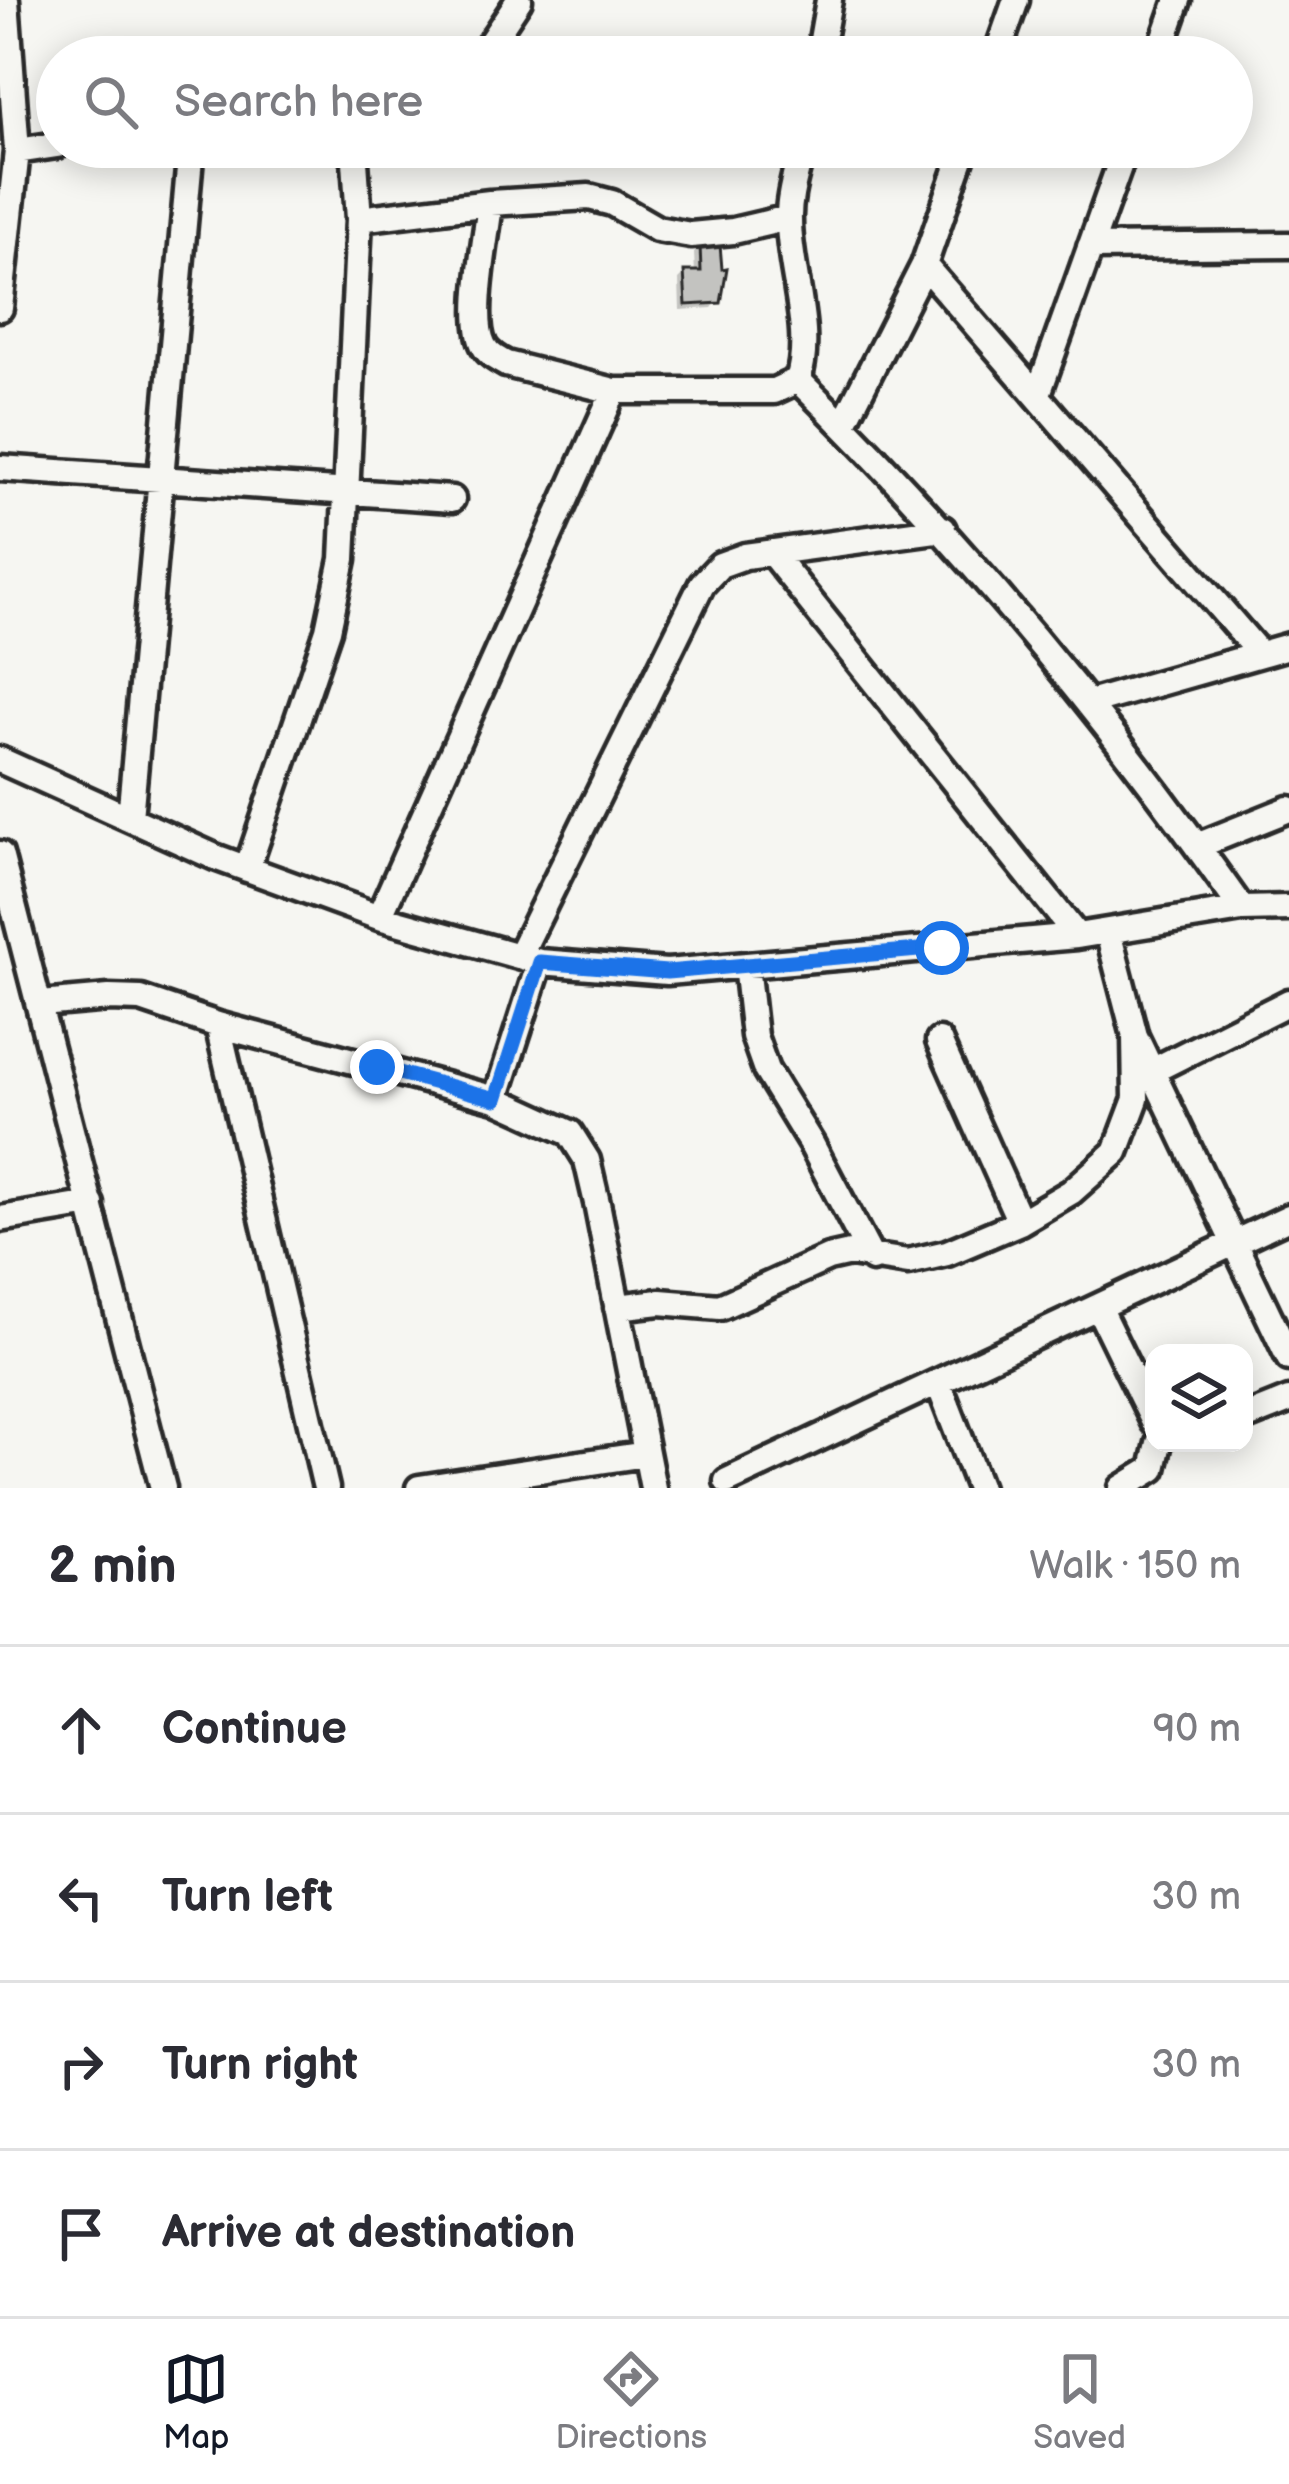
<!DOCTYPE html>
<html lang="en">
<head>
<meta charset="utf-8">
<style>
  :root { --surface:#fff; --page:#f2f2f3; --text:#2b2b33; --muted:#7c7c81; --line:#e1e1e2; --accent:#111827 }
  body { margin:0; font-family:"Balsamiq Sans",sans-serif; background:var(--page); color:var(--text) }
  .controls { position:absolute; right:36px; bottom:36px; display:grid; overflow:hidden; border-radius:24px; box-shadow:0 6px 30px #0003 }
  .controls button { width:108px; height:108px; display:grid; place-items:center; padding:0; border:0; border-bottom:3px solid var(--line); background:var(--surface); color:var(--text); font:60px sans-serif }
  .stop { position:absolute; width:36px; height:36px; margin:-27px; border:9px solid #1a73e8; border-radius:50%; background:#fff }
  .stop.end { background:#1a73e8; border-color:#fff; box-shadow:0 3px 12px #0008 }
  .list { margin:0; padding:0; list-style:none }
  h2 { display:flex; justify-content:space-between; align-items:center; height:156px; margin:0; padding:0 48px; font-size:51px }
  h2 small { font-size:39px; font-weight:400; color:var(--muted) }
  .list li { display:grid; grid-template-columns:78px 1fr auto; gap:36px; align-items:center; box-sizing:border-box; height:168px; padding:0 48px; border-top:3px solid var(--line) }
  .list b { display:block; font-size:45px; white-space:nowrap }
  .list em { font-size:39px; font-style:normal; color:var(--muted) }
  .icon { flex:none; width:66px; height:66px; fill:none; stroke:currentColor; stroke-width:2; stroke-linecap:round; stroke-linejoin:round }
  .map { position:relative; flex:none; width:1289px; height:1488px; overflow:hidden }
  .search { position:absolute; background:var(--surface); box-shadow:0 6px 30px #0003; left:36px; right:36px; top:36px; height:132px; display:flex; align-items:center; gap:30px; box-sizing:border-box; padding:0 42px; border-radius:66px; color:var(--muted); font-size:45px }
  .sheet { height:828px; background:var(--surface) }
  nav { display:flex; justify-content:space-around; align-items:center; box-sizing:border-box; height:168px; border-top:3px solid var(--line); background:var(--surface); font-size:33px; color:var(--muted) }
  nav a { display:grid; justify-items:center; gap:6px }
  nav .on { color:var(--accent) }
  .map>svg:first-child { display:block }
  .shadow { fill:#0003 }
  .building { fill:#c3c3c0; stroke:#2b2b2b; stroke-width:3 }
  .lines { fill:none; stroke-linecap:round; stroke-linejoin:round }
  .minor-casing { stroke:#2b2b2b; stroke-width:33 }
  .minor { stroke:#f6f6f2; stroke-width:24 }
  .route { stroke:#1a73e8; stroke-width:15 }
</style>
</head>
<body>
<div class="map">
<svg width="1289" height="1488" viewBox="0 0 1289 1488">
  <rect width="100%" height="100%" fill="#f6f6f2"/>
  <filter id="ink" filterUnits="userSpaceOnUse"><feTurbulence type="fractalNoise" baseFrequency=".00833" numOctaves="2"/><feDisplacementMap in="SourceGraphic" scale="24" xChannelSelector="R" yChannelSelector="G"/><feConvolveMatrix kernelMatrix="1 2 1 2 8 2 1 2 1" color-interpolation-filters="sRGB"/></filter>
  <g filter="url(#ink)">
    <path class="shadow" d="M 701,247 L 718,301 L 712,308 L 680,310 L 679,280 L 685,274 L 695,274 L 694,253 Z"/>
    <path class="building" d="M 1100,41 L 1141,57 L 1093,57 Z
      M 700,244 L 720,245 L 722,269 L 727,268 L 721,303 L 686,305 L 684,271 L 701,271 Z"/>
    <g class="lines">
      <defs>
        <path id="minor" d="M 481,57 L 519,0
          M 629,57 L 634,56
          M 819,57 L 829,0
          M 996,57 L 1016,0
          M 1158,57 L 1178,0
          M 17,151 L 57,145
          M 490,203 C 487,236 469,319 484,346 C 489,355 497,359 506,364 L 614,391 L 774,391 L 798,380 C 814,331 789,271 789,221 C 788,197 797,171 802,147
          M 359,219 L 490,203 L 589,197 L 612,203 L 657,229 L 691,235 L 733,231 L 788,218
          M 1090,247 L 1289,245
          M 924,265 L 1260,654
          M 0,308 L 17,151 L 6,0
          M 798,380 C 962,542 1109,720 1242,909
          M 1038,394 L 1126,147
          M 843,425 L 924,265 L 965,147
          M 0,468 L 452,499
          M 771,552 L 1077,936
          M 1089,703 L 1289,646
          M 0,760 L 215,857 L 379,917 L 540,962 L 667,972 L 1077,936 L 1242,909 L 1289,908
          M 130,818 L 191,147
          M 1197,846 L 1289,809
          M 0,854 L 163,1488
          M 247,869 L 328,630 L 343,559 L 359,219 L 354,147
          M 379,917 L 614,391
          M 1108,932 L 1135,1036 L 1289,1358
          M 519,956 L 702,584 L 720,565 L 745,556 L 943,529
          M 746,965 L 754,1036 L 766,1070 L 812,1145 L 872,1259
          M 41,1004 L 109,998 L 141,999 L 218,1025 L 496,1099 L 570,1133 L 587,1160 L 597,1203 L 653,1488
          M 218,1025 L 326,1488
          M 939,1041 L 1020,1222
          M 1152,1071 L 1289,1002
          M 496,1099 L 540,962
          M 0,1219 L 91,1204
          M 617,1307 L 660,1302 L 720,1307 L 828,1258 L 850,1253 L 908,1262 L 947,1253 L 1020,1222 L 1071,1192 L 1116,1152 L 1136,1099 L 1135,1036
          M 1098,1307 L 1154,1422
          M 938,1382 L 979,1488
          M 1244,1418 L 1289,1400
          M 727,1481 L 1289,1217
          M 419,1488 L 646,1454
          M 1122,1488 L 1153,1469 L 1159,1443"/>
      </defs>
      <use href="#minor" class="minor-casing"/>
      <use href="#minor" class="minor"/>
    </g>
  </g>
  <g class="lines" filter="url(#ink)">
    <path class="route" d="M 377,1067 L 496,1099 L 540,962 L 667,972 L 942,948"/>
  </g>
</svg>
<div class="controls">
<button><svg class="icon" aria-label="layers" viewBox="0 0 24 24"><path d="M12 4l9 5-9 5-9-5zM3 14l9 5 9-5"/></svg></button>
</div>
<div class="stop" style="left:942px;top:948px"></div>
<div class="stop end" style="left:377px;top:1067px"></div>
<div class="search"><svg class="icon" aria-label="search" viewBox="0 0 24 24"><circle cx="10" cy="10" r="6"/><path d="M15 15l6 6"/></svg>Search here</div>
</div>
<section class="sheet">
<h2>2 min<small>Walk · 150 m</small></h2>
<ul class="list">
<li><svg class="icon" aria-label="ahead" viewBox="0 0 24 24"><path d="M12 20V5M6 11l6-6 6 6"/></svg><div><b>Continue</b></div><em>90 m</em></li>
<li><svg class="icon" aria-label="left" viewBox="0 0 24 24"><path d="M17 20v-9H6M10 6l-5 5 5 5"/></svg><div><b>Turn left</b></div><em>30 m</em></li>
<li><svg class="icon" aria-label="right" viewBox="0 0 24 24"><path d="M7 20v-9h11M14 6l5 5-5 5"/></svg><div><b>Turn right</b></div><em>30 m</em></li>
<li><svg class="icon" aria-label="arrive" viewBox="0 0 24 24"><path d="M6 21V4h12l-3 4 3 4H6"/></svg><div><b>Arrive at destination</b></div></li>
</ul>
</section>
<nav>
<a class="on"><svg class="icon" aria-label="map" viewBox="0 0 24 24"><path d="M3 6l6-2 6 2 6-2v14l-6 2-6-2-6 2zM9 4v14M15 6v14"/></svg>Map</a>
<a><svg class="icon" aria-label="directions" viewBox="0 0 24 24"><path d="M12 3l9 9-9 9-9-9zM9 14v-3h6M13 9l2 2-2 2"/></svg>Directions</a>
<a><svg class="icon" aria-label="saved" viewBox="0 0 24 24"><path d="M7 4h10v16l-5-4-5 4z"/></svg>Saved</a>
</nav>
</body>
</html>
